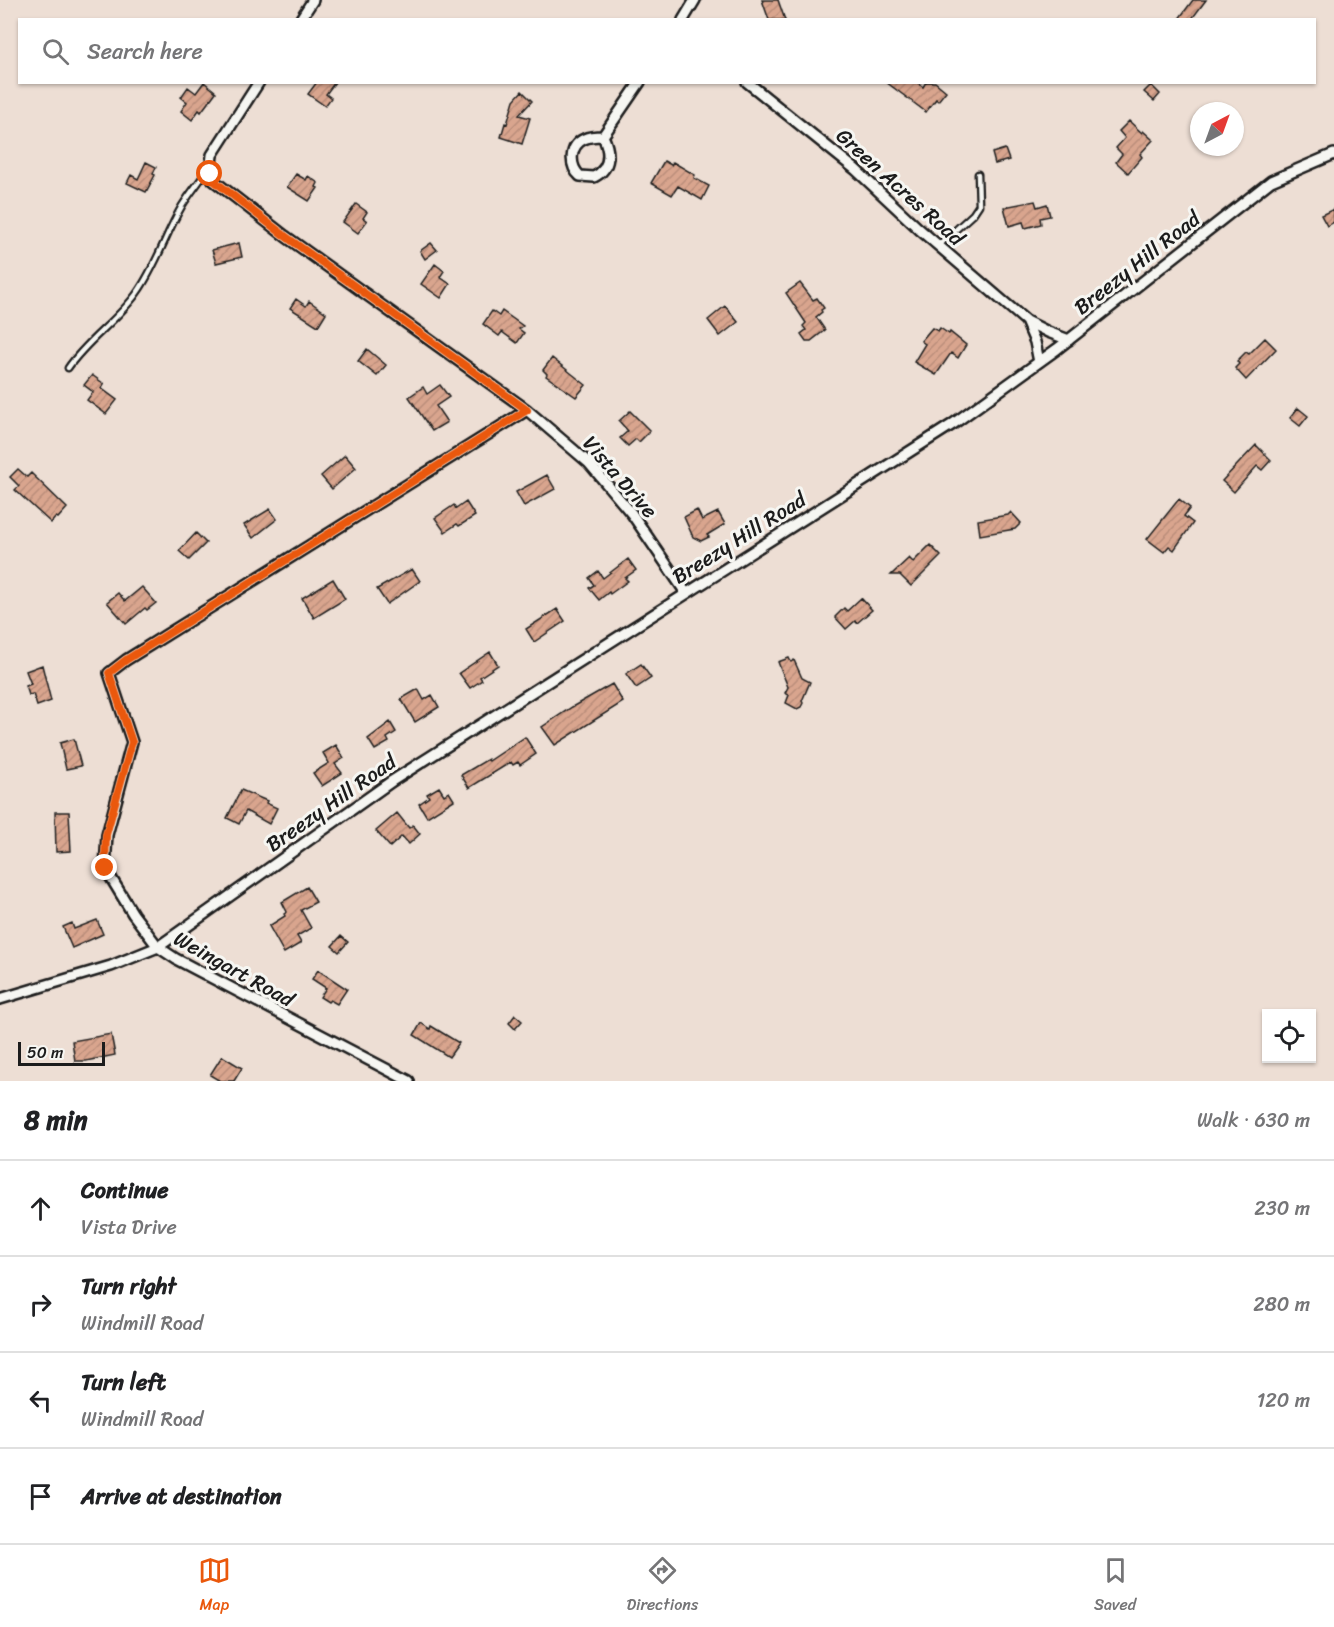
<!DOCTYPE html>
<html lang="en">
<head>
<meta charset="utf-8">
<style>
  :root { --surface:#fff; --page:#f6f6f6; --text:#202124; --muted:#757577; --line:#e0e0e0; --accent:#ea580c }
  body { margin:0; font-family:Sriracha,sans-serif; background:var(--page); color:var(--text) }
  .controls { position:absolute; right:18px; bottom:18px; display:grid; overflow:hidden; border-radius:0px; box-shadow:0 2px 4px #0004 }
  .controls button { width:54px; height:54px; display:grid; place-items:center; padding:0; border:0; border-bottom:2px solid var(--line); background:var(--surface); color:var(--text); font:30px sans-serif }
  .compass { position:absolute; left:1190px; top:102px; width:54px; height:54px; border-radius:50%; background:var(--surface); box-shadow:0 2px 4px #0004; rotate:41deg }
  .scale { position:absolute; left:18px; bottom:15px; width:87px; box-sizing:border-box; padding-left:6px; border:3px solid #1c1c1c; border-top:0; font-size:16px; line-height:21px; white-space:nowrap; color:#1c1c1c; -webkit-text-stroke:4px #f6f6f2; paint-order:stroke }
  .stop { position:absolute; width:18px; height:18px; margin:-14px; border:4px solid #ea580c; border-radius:50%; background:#fff }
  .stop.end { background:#ea580c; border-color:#fff; box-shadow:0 2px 6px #0008 }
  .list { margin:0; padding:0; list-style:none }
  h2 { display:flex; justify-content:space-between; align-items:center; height:78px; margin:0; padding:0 24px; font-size:26px }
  h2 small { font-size:20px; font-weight:400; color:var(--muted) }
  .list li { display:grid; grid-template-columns:39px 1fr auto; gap:18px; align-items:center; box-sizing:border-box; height:96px; padding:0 24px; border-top:2px solid var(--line) }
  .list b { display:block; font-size:22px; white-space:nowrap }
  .list p { margin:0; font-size:20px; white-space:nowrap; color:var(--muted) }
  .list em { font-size:20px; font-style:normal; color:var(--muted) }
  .icon { flex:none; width:33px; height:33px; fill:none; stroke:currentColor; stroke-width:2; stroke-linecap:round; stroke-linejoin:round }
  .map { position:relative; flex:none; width:1334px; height:1081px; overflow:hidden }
  .search { position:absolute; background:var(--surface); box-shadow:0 2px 4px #0004; left:18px; right:18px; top:18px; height:66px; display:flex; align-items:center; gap:15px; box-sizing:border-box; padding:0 21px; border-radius:0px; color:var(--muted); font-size:22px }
  .sheet { height:462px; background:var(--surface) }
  nav { display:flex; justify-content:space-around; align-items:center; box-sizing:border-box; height:84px; border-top:2px solid var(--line); background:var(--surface); font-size:16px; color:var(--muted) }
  nav a { display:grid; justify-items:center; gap:3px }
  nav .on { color:var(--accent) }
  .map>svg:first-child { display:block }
  .building { fill:url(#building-hatch); stroke:#1c1c1c; stroke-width:1.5 }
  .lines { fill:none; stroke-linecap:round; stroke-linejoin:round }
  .service-casing { stroke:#1c1c1c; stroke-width:9 }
  .minor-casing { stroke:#1c1c1c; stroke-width:14 }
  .service { stroke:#f6f6f2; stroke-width:4.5 }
  .minor { stroke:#f6f6f2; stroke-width:9 }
  .route { stroke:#ea580c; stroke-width:8 }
  .labels { text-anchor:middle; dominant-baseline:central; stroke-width:6; stroke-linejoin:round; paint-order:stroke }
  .street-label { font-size:21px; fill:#1c1c1c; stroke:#f6f6f2 }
</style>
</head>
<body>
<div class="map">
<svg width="1334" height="1081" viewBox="0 0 1334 1081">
  <defs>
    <pattern id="building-hatch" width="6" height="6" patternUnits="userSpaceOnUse" patternTransform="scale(1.5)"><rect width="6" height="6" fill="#d9a58e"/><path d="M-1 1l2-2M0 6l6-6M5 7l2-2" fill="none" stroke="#ba8d7a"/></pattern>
  </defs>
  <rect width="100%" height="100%" fill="#edded4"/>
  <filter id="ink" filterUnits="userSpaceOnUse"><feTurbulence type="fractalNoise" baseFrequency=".0167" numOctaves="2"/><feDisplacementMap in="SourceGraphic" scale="12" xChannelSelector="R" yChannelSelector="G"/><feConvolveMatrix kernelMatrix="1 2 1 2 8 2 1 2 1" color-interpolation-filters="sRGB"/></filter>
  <g filter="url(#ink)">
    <path class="building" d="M 762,0 L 778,0 L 785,20 L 769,20 Z
      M 1193,0 L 1206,0 L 1191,20 L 1178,20 Z
      M 204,82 L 216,92 L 201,112 L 199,110 L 192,120 L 181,111 L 187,102 L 181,97 L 188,87 L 196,93 Z
      M 317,82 L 335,82 L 326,94 L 331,98 L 325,106 L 308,94 Z
      M 886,82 L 917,82 L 923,87 L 926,82 L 935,82 L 946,91 L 938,101 L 936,99 L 926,112 Z
      M 1151,85 L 1160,94 L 1154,101 L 1144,92 Z
      M 522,91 L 532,101 L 519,115 L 530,118 L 522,144 L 501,137 L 505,123 L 507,124 L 514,100 Z
      M 1129,121 L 1142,133 L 1143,131 L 1153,140 L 1140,154 L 1142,157 L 1128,173 L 1116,162 L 1122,154 L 1116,148 L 1125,138 L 1119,131 Z
      M 1005,149 L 1009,160 L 995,164 L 992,153 Z
      M 664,161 L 671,165 L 673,162 L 695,175 L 694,178 L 709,186 L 702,200 L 678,186 L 672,195 L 651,183 Z
      M 146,162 L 156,167 L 153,174 L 155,175 L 146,192 L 127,183 L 131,175 L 138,179 Z
      M 296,174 L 306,180 L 308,176 L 318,183 L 316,187 L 318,188 L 309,201 L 287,187 Z
      M 1035,201 L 1037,207 L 1047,204 L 1050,216 L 1040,218 L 1041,224 L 1025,228 L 1023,222 L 1009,226 L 1004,207 Z
      M 356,204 L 367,212 L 363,218 L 367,221 L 358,233 L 343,222 Z
      M 1334,209 L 1334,222 L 1327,226 L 1321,215 Z
      M 239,243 L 242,257 L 216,263 L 212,250 Z
      M 431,243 L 437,250 L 425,259 L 420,251 Z
      M 435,264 L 444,271 L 440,277 L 450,284 L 441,298 L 421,284 Z
      M 800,283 L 813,300 L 817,298 L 824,308 L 821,310 L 822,312 L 816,317 L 825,330 L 811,341 L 806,341 L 801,334 L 806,330 L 803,326 L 806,323 L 786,293 Z
      M 296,299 L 306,306 L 309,301 L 326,313 L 318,326 L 290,308 Z
      M 725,306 L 738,322 L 720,336 L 708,320 Z
      M 492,311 L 499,316 L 502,311 L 523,326 L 519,329 L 524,333 L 517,343 L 502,332 L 499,336 L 483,324 Z
      M 932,328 L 938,331 L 940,328 L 949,334 L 950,332 L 966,345 L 958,358 L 951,353 L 936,375 L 914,362 L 925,344 L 921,341 Z
      M 1265,338 L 1276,349 L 1246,380 L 1235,368 L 1239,364 L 1237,361 L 1246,352 L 1249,354 Z
      M 367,349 L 386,365 L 377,376 L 358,361 Z
      M 552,358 L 586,385 L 576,397 L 546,376 L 547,374 L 543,370 Z
      M 92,375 L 104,384 L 101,388 L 117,400 L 106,414 L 87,400 L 93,392 L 84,385 Z
      M 440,385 L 449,397 L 436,406 L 447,422 L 432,431 L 409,397 L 423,387 L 427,394 Z
      M 1298,408 L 1308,416 L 1300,426 L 1290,418 Z
      M 630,411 L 650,431 L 639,442 L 636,439 L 628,446 L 620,438 L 628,431 L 619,421 Z
      M 1256,445 L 1271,460 L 1262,470 L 1257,466 L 1234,492 L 1222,481 Z
      M 345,455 L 356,468 L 332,489 L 321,476 Z
      M 18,469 L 27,477 L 31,473 L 67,508 L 58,518 L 56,517 L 51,523 L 15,490 L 19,486 L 10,477 Z
      M 547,475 L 555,489 L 524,506 L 516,492 Z
      M 1179,499 L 1190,508 L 1184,516 L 1193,523 L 1174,550 L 1169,546 L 1164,552 L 1147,539 Z
      M 466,502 L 475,516 L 459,526 L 457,524 L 445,532 L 435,518 L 454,505 L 456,509 Z
      M 270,509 L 277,519 L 253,538 L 244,525 Z
      M 697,510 L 702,520 L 718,512 L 725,524 L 707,535 L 709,537 L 701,541 L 693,537 L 684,517 Z
      M 1011,512 L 1021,523 L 1015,529 L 980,535 L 978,520 L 1008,515 Z
      M 196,533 L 206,543 L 189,560 L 179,551 Z
      M 930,545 L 941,556 L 911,586 L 900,575 L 891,575 L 909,558 L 913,562 Z
      M 628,559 L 636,570 L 625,578 L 628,581 L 610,594 L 609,592 L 599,600 L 589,588 L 594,585 L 589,578 L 598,571 L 603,578 Z
      M 412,569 L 420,581 L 387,604 L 377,589 Z
      M 333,579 L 345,599 L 314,618 L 302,598 Z
      M 142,587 L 156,603 L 147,610 L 145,608 L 126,624 L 107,602 L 118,593 L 125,601 Z
      M 861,598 L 872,610 L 857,623 L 855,621 L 846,629 L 835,617 L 844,608 L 847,611 Z
      M 557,609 L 565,621 L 534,642 L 526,629 Z
      M 490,652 L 498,665 L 480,677 L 482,680 L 470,688 L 459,673 Z
      M 789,658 L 791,662 L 794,660 L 802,678 L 810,682 L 802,701 L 803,703 L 801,707 L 797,709 L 786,703 L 789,695 L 785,693 L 788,687 L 778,662 Z
      M 641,664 L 651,678 L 636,688 L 626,674 Z
      M 42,665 L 51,701 L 37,706 L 33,694 L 29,695 L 26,686 L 31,684 L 26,671 Z
      M 612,684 L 623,702 L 555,745 L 542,727 L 572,707 Z
      M 418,689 L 424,700 L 432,695 L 439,707 L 415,722 L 401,699 Z
      M 390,722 L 396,732 L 387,738 L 389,742 L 375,750 L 368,739 Z
      M 525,737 L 536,754 L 520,765 L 518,762 L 513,765 L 511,762 L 469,788 L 461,775 L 488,759 L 489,761 Z
      M 74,739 L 81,766 L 66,769 L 60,743 Z
      M 336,745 L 344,758 L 335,764 L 342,773 L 322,786 L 313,773 L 329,763 L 323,753 Z
      M 439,787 L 444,795 L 449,792 L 454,800 L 427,817 L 419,804 L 429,797 L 427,794 Z
      M 241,790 L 267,801 L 266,803 L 277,808 L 269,824 L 246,811 L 239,824 L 227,818 Z
      M 55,812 L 69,812 L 71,851 L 56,852 Z
      M 397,813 L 409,828 L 413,825 L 420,834 L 409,844 L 402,836 L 390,847 L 376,831 Z
      M 307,887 L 316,902 L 301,910 L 311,928 L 297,936 L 301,943 L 284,953 L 269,926 L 285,916 L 284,914 L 287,912 L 282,902 Z
      M 97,920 L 103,934 L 72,948 L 63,927 L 72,923 L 74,929 Z
      M 341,936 L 348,942 L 339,952 L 332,946 Z
      M 318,970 L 347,989 L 337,1004 L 330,1000 L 328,1002 L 320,997 L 326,988 L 312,979 Z
      M 515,1015 L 522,1021 L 515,1029 L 509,1023 Z
      M 421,1023 L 430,1029 L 431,1026 L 459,1043 L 449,1057 L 414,1035 Z
      M 111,1034 L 115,1055 L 86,1061 L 75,1061 L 72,1041 Z
      M 222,1056 L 242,1068 L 234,1081 L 220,1081 L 210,1075 Z"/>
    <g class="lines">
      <defs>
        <path id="service" d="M 938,246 L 973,214 L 979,205 L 978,174
          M 68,368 C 87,340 117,321 137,293 C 157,265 165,235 182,206 C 190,193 200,181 209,168"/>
        <path id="minor" d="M 300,20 L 313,0
          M 683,20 L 695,0
          M 259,82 L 212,155 L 210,174 L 213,180 L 285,236 L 527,410 L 589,463 L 632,514 L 686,593
          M 747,82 L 855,169 L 919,229 L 1026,321 L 1048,332 L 1069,340
          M 603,136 C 610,151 612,168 594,177 L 580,176 C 569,166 569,146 584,139 C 590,136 597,136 603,136 L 640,82
          M 1026,321 L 1035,342 L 1039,362
          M 0,999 L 111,966 L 158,947 L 392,781 L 953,424 L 1057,349 L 1271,181 L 1334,154
          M 409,1081 L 176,959 L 158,947 L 133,914 L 105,868 L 107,835 L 132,742 L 109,673 L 126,660 L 527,410"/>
      </defs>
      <use href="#service" class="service-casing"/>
      <use href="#minor" class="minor-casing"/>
      <use href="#service" class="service"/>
      <use href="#minor" class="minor"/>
    </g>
  </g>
  <g class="lines" filter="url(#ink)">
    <path class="route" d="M 105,868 L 106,835 L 132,742 L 109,673 L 126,660 L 527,410 L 285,236 L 213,180 L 210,174"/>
  </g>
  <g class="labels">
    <g class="street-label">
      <text transform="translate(900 187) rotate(42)">Green Acres Road</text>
      <text transform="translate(1137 263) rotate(-38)">Breezy Hill Road</text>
      <text transform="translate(620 477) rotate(49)">Vista Drive</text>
      <text transform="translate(739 538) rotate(-32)">Breezy Hill Road</text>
      <text transform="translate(331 803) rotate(-35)">Breezy Hill Road</text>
      <text transform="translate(234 969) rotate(29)">Weingart Road</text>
    </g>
  </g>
</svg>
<div class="controls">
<button><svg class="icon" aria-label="locate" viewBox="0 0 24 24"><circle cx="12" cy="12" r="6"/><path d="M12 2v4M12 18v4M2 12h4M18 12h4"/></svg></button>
</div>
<svg class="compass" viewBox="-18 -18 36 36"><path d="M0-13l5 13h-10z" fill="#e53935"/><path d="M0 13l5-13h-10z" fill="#757577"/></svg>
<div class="scale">50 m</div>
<div class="stop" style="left:210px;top:174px"></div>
<div class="stop end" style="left:105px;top:868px"></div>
<div class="search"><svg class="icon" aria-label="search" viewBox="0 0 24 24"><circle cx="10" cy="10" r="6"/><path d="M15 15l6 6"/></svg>Search here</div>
</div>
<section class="sheet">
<h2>8 min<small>Walk · 630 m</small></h2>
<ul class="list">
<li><svg class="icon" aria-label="ahead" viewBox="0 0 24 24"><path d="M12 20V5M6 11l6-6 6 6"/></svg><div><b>Continue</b><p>Vista Drive</p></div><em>230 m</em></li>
<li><svg class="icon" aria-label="right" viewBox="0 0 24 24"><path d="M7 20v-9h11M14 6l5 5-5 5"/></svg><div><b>Turn right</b><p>Windmill Road</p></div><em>280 m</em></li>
<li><svg class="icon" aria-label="left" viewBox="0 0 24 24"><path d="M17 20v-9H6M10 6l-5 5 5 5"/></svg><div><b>Turn left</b><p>Windmill Road</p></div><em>120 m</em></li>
<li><svg class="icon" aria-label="arrive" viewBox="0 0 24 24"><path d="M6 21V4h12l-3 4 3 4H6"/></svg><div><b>Arrive at destination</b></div></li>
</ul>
</section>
<nav>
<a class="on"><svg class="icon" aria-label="map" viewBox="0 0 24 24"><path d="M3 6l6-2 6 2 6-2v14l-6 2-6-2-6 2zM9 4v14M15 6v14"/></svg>Map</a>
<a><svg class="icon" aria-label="directions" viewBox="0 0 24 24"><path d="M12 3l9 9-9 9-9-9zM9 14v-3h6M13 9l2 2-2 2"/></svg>Directions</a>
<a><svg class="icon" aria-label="saved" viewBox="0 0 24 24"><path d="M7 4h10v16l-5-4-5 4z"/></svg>Saved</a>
</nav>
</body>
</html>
